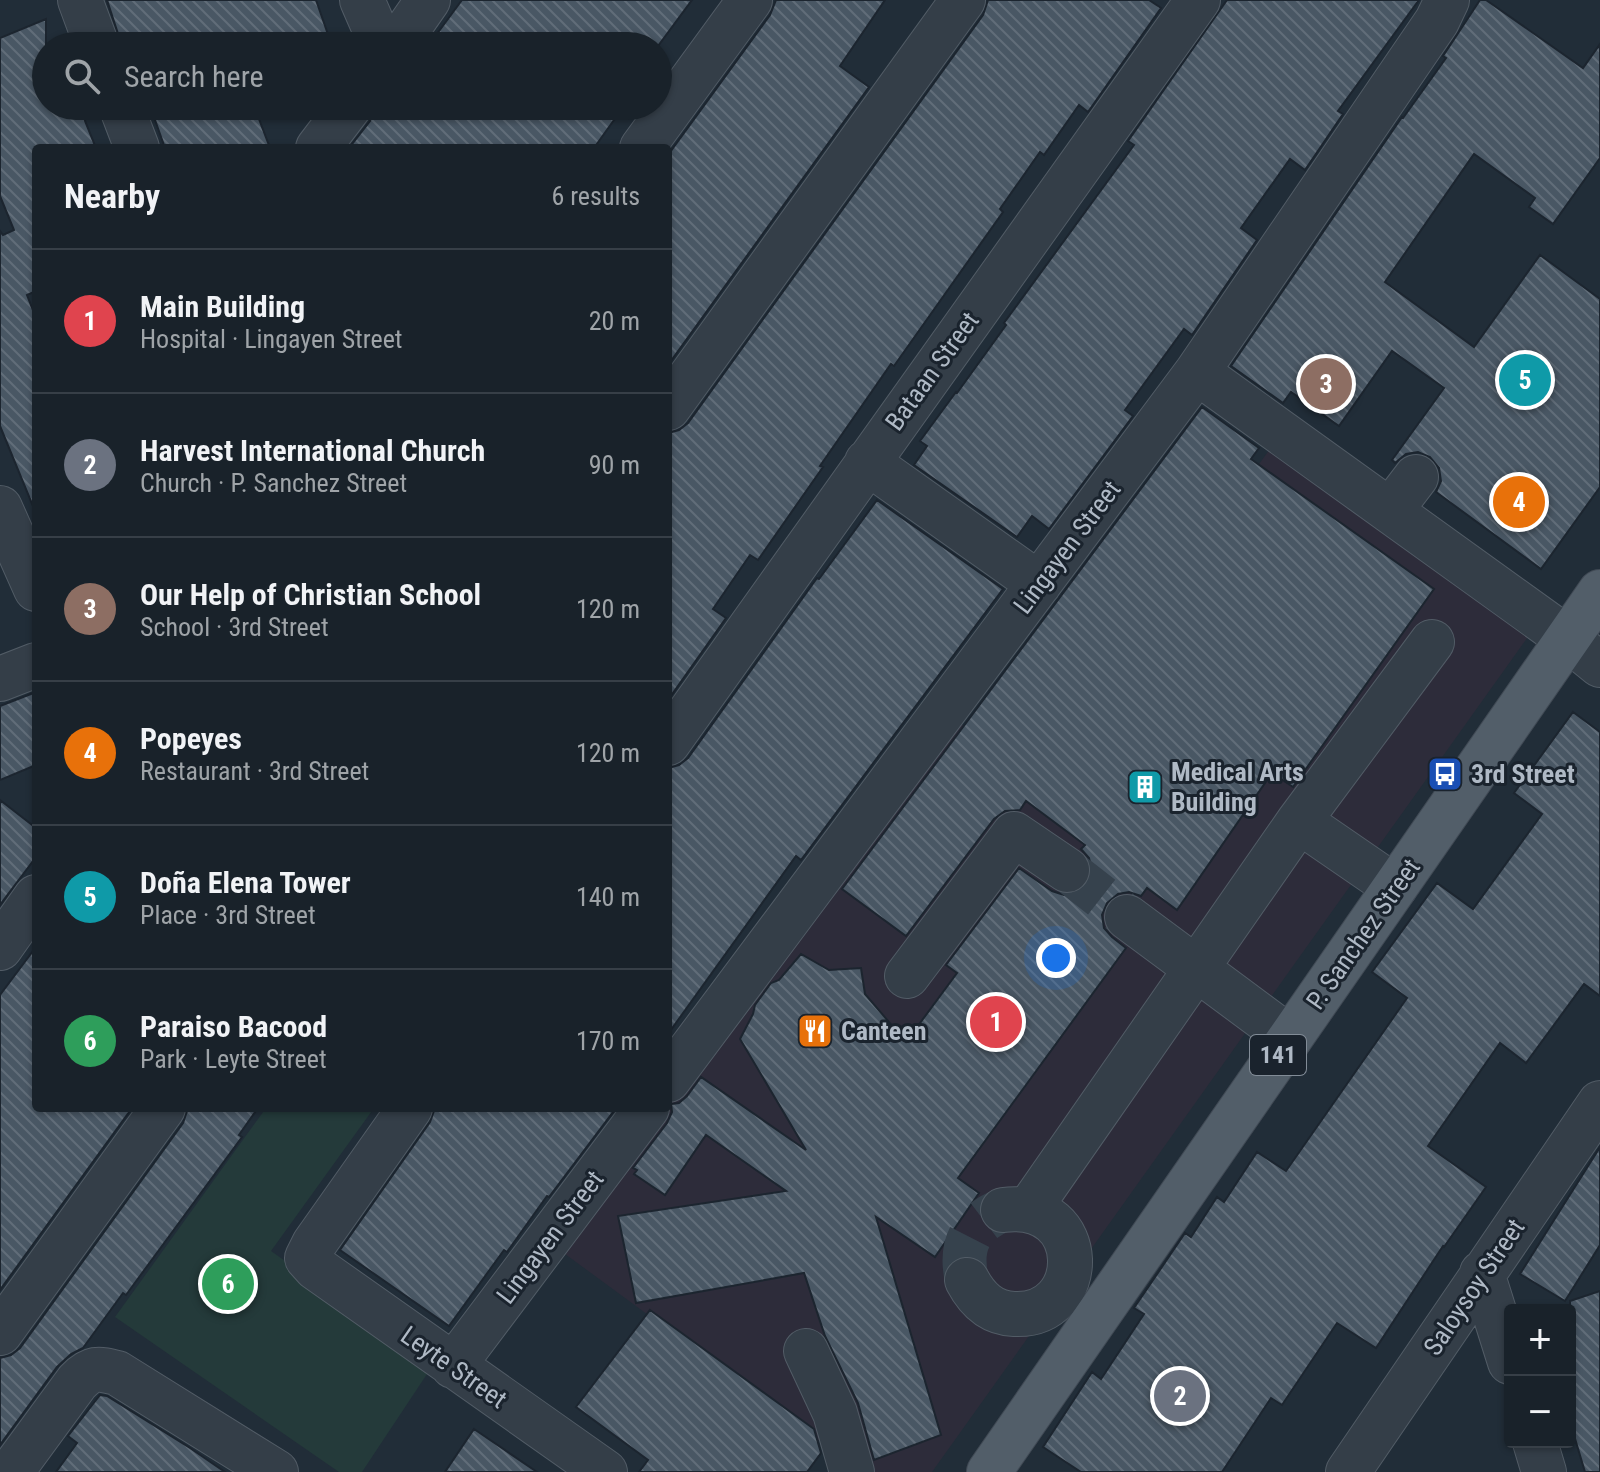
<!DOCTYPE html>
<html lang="en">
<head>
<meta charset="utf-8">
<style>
  :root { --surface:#19222a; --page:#222a32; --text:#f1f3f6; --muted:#9fa4a8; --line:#373f47; --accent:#2563eb }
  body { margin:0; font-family:"Roboto Condensed",sans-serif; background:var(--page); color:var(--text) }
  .controls { position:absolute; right:24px; bottom:24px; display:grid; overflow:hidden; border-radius:8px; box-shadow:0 2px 6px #0004 }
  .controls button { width:72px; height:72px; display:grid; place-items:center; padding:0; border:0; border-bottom:2px solid var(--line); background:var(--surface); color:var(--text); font:40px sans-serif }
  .you { position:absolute; left:1056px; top:958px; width:28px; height:28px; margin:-20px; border:6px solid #fff; border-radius:50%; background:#1a73e8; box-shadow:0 0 0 12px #1a73e833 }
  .badge { display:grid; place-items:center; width:52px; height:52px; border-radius:50%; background:var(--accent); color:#fff; font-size:26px; font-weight:700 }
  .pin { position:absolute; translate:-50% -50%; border:4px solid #fff; box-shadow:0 2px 8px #0006 }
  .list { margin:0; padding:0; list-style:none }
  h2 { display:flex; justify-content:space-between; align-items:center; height:104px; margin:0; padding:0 32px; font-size:34px }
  h2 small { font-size:26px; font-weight:400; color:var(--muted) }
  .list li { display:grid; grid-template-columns:52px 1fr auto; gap:24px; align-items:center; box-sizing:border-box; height:144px; padding:0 32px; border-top:2px solid var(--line) }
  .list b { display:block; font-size:30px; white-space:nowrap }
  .list p { margin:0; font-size:26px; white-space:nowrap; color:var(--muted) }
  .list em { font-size:26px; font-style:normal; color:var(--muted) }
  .icon { flex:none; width:44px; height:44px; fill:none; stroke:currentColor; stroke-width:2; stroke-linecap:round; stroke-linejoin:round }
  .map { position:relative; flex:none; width:1600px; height:1472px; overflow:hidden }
  .search { position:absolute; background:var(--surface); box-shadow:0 2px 6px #0004; left:32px; top:32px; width:640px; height:88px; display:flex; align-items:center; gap:20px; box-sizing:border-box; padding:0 28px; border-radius:44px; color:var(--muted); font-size:30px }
  .panel { position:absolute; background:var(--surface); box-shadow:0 2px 6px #0004; left:32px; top:144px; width:640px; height:968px; border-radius:8px }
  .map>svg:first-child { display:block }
  .medical { fill:#2d2c3a }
  .park { fill:#243a3a }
  .building { fill:url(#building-back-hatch); stroke:#1c252f; stroke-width:2 }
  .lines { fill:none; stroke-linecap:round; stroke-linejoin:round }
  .minor-tunnel { stroke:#36424d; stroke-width:44; stroke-dasharray:44 22; stroke-linecap:butt }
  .minor-casing { stroke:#525c66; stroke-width:46 }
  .major-casing { stroke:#414a55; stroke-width:46 }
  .minor { stroke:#343e48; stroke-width:44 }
  .major { stroke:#525e69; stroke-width:44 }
  .labels { text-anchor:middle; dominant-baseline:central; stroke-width:6; stroke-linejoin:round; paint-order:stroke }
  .shield { fill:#1a232d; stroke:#828c97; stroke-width:2 }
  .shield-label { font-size:24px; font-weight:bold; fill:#afb9c5 }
  .street-label { font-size:26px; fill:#afb9c5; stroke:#1a232d }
  .poi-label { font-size:26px; font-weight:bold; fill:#afb9c5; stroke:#1a232d; text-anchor:start }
</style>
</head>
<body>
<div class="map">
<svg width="1600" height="1472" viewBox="0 0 1600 1472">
  <defs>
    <pattern id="building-back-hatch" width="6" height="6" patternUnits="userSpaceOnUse" patternTransform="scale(2)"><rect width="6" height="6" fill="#495764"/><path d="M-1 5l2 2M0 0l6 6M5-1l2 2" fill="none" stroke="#616d79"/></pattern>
  </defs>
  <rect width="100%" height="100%" fill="#212d38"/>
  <path class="medical" d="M 1270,449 L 1530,634 L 932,1472 L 862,1472 L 561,1251 L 955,720 L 1032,776 Z"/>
  <path class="park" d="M 266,1108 L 374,1108 L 271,1251 L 433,1365 L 362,1472 L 339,1472 L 115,1317 Z"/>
  <path class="building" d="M 107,0 L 316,0 L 332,46 L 122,46 Z
    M 462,0 L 692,0 L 658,46 L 428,46 Z
    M 776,0 L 885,0 L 840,66 L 869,87 L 668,365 L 668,155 L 770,15 Z
    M 988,0 L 1149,0 L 1161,8 L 1088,112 L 1079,105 L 1044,155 L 1040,152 L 1000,209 L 1003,212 L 894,366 L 891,364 L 820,466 L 823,467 L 758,560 L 750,555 L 713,609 L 726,618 L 668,700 L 668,433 L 679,430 L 688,423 L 983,15 Z
    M 1227,0 L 1419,0 L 1338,111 L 1343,114 L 1305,170 L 1290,159 L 1241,228 L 1257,240 L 1192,335 L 1184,329 L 1125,410 L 1133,416 L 1049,529 L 1032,516 L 1017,537 L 914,465 L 927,446 L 920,441 L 956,392 L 957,393 L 1006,325 L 1004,323 L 1134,145 L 1128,141 Z
    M 1480,0 L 1486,0 L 1583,68 L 1600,44 L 1600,158 L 1553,224 L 1529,207 L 1535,198 L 1474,154 L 1385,282 L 1474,347 L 1540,255 L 1600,299 L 1600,487 L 1541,569 L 1436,492 L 1441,481 L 1439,468 L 1430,457 L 1418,452 L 1406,454 L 1395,463 L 1392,460 L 1444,388 L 1392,351 L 1339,426 L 1291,392 L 1283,403 L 1231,366 L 1402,117 L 1403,118 L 1446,58 L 1443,56 Z
    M 46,19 L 46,106 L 79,106 L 96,148 L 36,148 L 36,291 L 27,295 L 36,318 L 35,511 L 0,426 L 0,231 L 3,235 L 14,230 L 0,196 L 0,38 Z
    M 150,106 L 254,106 L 270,148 L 165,148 Z
    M 374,106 L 624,106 L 594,148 L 349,148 L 370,121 Z
    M 1202,407 L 1259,448 L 1251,459 L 1434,589 L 1293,787 L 1272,773 L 1177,910 L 1147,888 L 1141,896 L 1129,892 L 1118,894 L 1107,903 L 1102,915 L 1104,928 L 1112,937 L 1126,948 L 958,1178 L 979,1193 L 935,1257 L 876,1217 L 941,1435 L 874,1460 L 858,1403 L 825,1336 L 804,1273 L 636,1303 L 618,1216 L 786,1191 L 706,1135 L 665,1195 L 634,1174 L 637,1170 L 633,1168 L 667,1123 L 672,1112 L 671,1104 L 679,1103 L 687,1096 L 701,1077 L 806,1150 L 740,1039 L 753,1014 L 755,1005 L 771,983 L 779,980 L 801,954 L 829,970 L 861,968 L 865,994 L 906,1042 L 957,973 L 946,965 L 1019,868 L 1052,891 L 1064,895 L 1077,893 L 1087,885 L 1092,871 L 1089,858 L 1081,849 L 1085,845 L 1026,801 L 1020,810 L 1005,811 L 994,819 L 906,936 L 842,889 Z
    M 877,500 L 1003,589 L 801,860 L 796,856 L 668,1034 L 668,768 L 679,765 L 688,758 L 817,578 L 819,579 Z
    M 36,692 L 36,765 L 0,780 L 0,706 Z
    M 1573,712 L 1600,732 L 1600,996 L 1584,984 L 1526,1063 L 1500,1043 L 1428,1146 L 1486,1187 L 1444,1247 L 1443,1246 L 1376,1348 L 1337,1323 L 1282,1405 L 1271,1398 L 1222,1472 L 1081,1472 L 1043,1447 L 1092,1372 L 1101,1379 L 1144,1314 L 1134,1308 L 1185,1233 L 1191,1237 L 1217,1197 L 1224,1202 L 1257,1152 L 1286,1171 L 1407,998 L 1372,972 L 1437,883 L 1473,909 L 1542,814 L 1514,793 Z
    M 0,800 L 36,828 L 36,857 L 0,905 Z
    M 36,947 L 36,1108 L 132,1108 L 0,1290 L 0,995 Z
    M 188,1108 L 258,1108 L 239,1135 L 242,1137 L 126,1295 L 123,1293 L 83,1348 L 71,1354 L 57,1367 L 0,1445 L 0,1358 L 11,1355 L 20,1348 L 183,1123 Z
    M 435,1108 L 616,1108 L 549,1197 L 547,1196 L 507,1252 L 504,1250 L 449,1326 L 340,1250 L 430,1122 Z
    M 1600,1147 L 1600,1245 L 1565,1301 L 1520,1274 Z
    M 1600,1291 L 1600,1472 L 1585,1472 L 1570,1422 L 1570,1301 Z
    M 650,1310 L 814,1429 L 821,1453 L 807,1472 L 639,1472 L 648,1460 L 576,1407 Z
    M 100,1395 L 107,1396 L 190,1448 L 225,1472 L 56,1472 L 77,1443 L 68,1436 Z
    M 474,1429 L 537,1472 L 445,1472 Z"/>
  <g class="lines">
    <path class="minor-tunnel" d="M 1067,870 L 1127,917
      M 967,1280 C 959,1246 970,1223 1003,1210"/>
    <defs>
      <path id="minor" d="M 80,0 L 97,46
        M 362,0 L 382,46
        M 396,46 L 428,0
        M 121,106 L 137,148
        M 318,148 L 350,106
        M 642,148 L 750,0
        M 1197,372 L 1568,639 L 1600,665
        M 668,408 L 963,0
        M 867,462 L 1039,584
        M 0,508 L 36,589
        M 1390,511 L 1416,477
        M 0,679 L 36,665
        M 668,743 L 1198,0
        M 1299,821 L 1395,887
        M 1127,917 L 1290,1038
        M 0,948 L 36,897
        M 907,976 L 1014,834 L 1067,870
        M 668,1080 L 1197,372 L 1437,21 L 1447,0
        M 410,1108 L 314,1244 L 307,1258 L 316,1268 L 605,1472
        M 1029,1209 L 1299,821 L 1432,642
        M 1482,1273 L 1510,1362
        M 967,1280 C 977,1299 991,1313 1014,1314 C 1089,1318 1092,1199 1003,1210
        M 0,1333 L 163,1108
        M 806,1351 L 835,1413 L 852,1472
        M 453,1366 L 647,1108
        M 1535,1442 L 1544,1472
        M 11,1472 L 77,1382 C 91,1367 98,1368 117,1373 L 276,1472
        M 1348,1472 L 1600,1103"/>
      <path id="major" d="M 989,1472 L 1600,592"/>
    </defs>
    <use href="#minor" class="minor-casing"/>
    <use href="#major" class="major-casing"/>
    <use href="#minor" class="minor"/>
    <use href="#major" class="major"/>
  </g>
  <defs>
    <symbol id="bus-square" viewBox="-11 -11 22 22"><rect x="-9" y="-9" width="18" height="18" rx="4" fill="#1a4fb4" stroke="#1a232d"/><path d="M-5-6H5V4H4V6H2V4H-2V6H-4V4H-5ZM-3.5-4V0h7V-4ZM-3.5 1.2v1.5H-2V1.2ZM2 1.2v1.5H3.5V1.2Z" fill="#fff"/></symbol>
    <symbol id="building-square" viewBox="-11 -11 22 22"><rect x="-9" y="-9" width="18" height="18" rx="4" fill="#0f9aa8" stroke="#1a232d"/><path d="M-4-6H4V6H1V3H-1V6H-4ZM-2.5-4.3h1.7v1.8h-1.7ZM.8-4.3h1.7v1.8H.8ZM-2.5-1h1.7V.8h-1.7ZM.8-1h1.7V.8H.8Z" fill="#fff"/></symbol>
    <symbol id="restaurant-square" viewBox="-11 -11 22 22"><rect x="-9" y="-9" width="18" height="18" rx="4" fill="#e8710a" stroke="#1a232d"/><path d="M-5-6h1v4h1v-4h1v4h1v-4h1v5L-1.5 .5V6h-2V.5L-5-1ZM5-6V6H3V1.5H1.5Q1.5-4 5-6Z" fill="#fff"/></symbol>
  </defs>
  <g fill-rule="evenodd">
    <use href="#bus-square" x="1425" y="754" width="40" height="40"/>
    <use href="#building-square" x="1125" y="767" width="40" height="40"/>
    <use href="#restaurant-square" x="795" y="1011" width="40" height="40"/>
  </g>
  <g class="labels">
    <rect class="shield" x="1250" y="1035" width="56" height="40" rx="6"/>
    <g class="shield-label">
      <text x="1278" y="1055">141</text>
    </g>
    <g class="street-label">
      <text transform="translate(932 371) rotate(-54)">Bataan Street</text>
      <text transform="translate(1067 547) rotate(-53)">Lingayen Street</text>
      <text transform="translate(1363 934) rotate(-55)">P. Sanchez Street</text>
      <text transform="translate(550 1237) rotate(-53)">Lingayen Street</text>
      <text transform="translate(1474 1287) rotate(-56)">Saloysoy Street</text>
      <text transform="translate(454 1367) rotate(35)">Leyte Street</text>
    </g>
    <g class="poi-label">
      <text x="1171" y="772">Medical Arts<tspan x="1171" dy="30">Building</tspan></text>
      <text x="1471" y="774">3rd Street</text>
      <text x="841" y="1031">Canteen</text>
    </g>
  </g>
</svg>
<div class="controls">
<button>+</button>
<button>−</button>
</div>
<div class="you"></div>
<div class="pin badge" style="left:996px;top:1022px;background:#e0444e">1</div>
<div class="pin badge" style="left:1180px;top:1396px;background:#6b7280">2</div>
<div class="pin badge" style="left:1326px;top:384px;background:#8d6e63">3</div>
<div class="pin badge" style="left:1519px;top:502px;background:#e8710a">4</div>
<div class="pin badge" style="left:1525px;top:380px;background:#0f9aa8">5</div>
<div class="pin badge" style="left:228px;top:1284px;background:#2e9e5b">6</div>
<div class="search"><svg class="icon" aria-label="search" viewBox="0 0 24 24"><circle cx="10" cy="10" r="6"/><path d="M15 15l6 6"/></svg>Search here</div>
<section class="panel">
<h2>Nearby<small>6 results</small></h2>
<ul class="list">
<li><span class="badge" style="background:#e0444e">1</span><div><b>Main Building</b><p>Hospital · Lingayen Street</p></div><em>20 m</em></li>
<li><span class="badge" style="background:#6b7280">2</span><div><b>Harvest International Church</b><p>Church · P. Sanchez Street</p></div><em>90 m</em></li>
<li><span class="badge" style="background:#8d6e63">3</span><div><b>Our Help of Christian School</b><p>School · 3rd Street</p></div><em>120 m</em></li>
<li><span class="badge" style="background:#e8710a">4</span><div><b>Popeyes</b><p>Restaurant · 3rd Street</p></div><em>120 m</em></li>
<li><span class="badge" style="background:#0f9aa8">5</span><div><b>Doña Elena Tower</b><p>Place · 3rd Street</p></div><em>140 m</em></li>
<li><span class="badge" style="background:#2e9e5b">6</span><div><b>Paraiso Bacood</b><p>Park · Leyte Street</p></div><em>170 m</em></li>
</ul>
</section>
</div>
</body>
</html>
